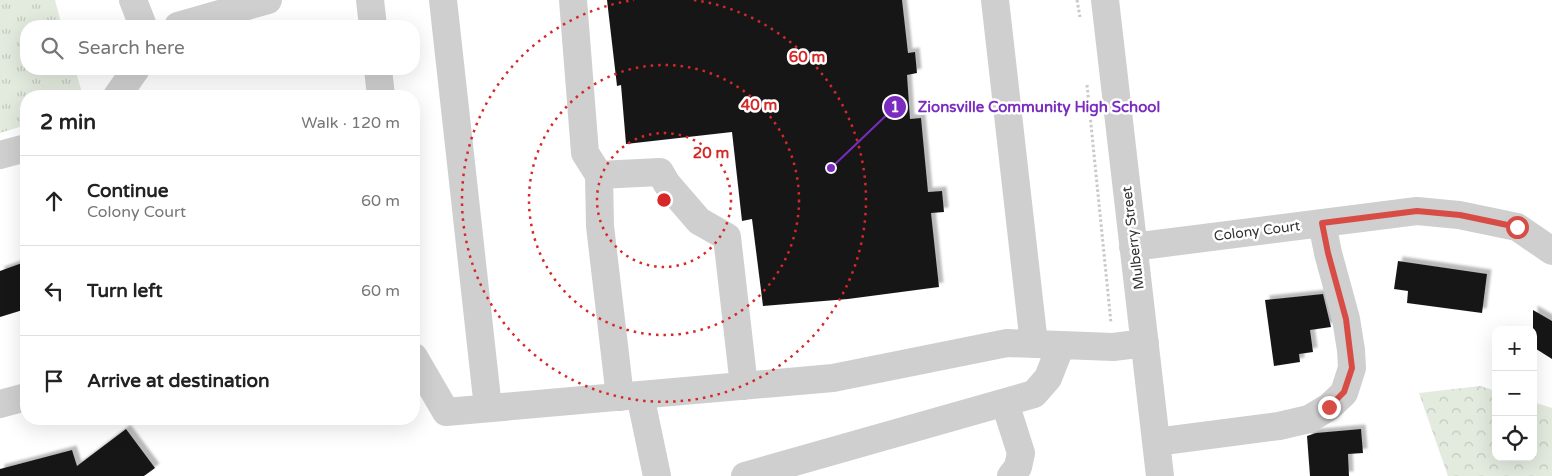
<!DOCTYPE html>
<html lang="en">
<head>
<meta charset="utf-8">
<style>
  :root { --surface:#fff; --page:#f2f2f2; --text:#222; --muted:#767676; --line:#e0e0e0 }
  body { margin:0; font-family:"Varela Round",sans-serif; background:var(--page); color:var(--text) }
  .controls { position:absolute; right:15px; bottom:15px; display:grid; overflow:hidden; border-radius:10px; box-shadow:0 5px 20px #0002 }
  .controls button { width:45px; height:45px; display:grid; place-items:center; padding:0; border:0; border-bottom:1px solid var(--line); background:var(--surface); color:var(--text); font:25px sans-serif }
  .stop { position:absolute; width:15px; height:15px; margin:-11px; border:4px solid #d74d45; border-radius:50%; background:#fff }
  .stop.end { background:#d74d45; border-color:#fff; box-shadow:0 1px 5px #0008 }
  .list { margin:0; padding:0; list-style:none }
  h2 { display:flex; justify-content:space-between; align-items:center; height:65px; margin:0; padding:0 20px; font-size:21px }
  h2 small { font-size:16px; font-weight:400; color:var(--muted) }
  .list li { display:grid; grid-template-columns:32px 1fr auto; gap:15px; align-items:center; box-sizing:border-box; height:90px; padding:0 20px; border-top:1px solid var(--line) }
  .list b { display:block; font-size:19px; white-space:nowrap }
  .list p { margin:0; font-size:16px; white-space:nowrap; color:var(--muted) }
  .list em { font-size:16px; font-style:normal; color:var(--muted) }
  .icon { flex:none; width:28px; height:28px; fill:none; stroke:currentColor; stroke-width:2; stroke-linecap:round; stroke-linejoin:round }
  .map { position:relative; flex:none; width:1552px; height:476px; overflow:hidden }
  .search { position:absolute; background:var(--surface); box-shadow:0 5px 20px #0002; left:20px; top:20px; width:400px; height:55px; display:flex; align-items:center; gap:12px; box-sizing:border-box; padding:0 18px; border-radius:20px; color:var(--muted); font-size:19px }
  .panel { position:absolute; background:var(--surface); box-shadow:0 5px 20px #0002; left:20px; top:90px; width:400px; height:335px; border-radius:20px }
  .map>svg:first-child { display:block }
  .forest { fill:url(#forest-crowns) }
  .park { fill:url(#park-tufts) }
  .building { fill:#191919; filter:url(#shadow) }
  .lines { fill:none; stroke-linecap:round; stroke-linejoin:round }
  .path { stroke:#c9c9c9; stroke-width:3; stroke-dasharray:2.5 2.5; stroke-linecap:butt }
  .minor { stroke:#cfcfcf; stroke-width:28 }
  .route { stroke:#d74d45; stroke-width:6 }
  .ring { fill:none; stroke:#d62828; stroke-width:2.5; stroke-dasharray:2.5 5 }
  .labels { text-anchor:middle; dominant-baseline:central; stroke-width:5; stroke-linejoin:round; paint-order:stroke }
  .street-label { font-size:14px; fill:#323232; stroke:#fff }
  .centre { fill:#d62828; stroke:#fff; stroke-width:2.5 }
  .ring-label { font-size:15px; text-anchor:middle; font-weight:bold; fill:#d62828; stroke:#fff; stroke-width:5; stroke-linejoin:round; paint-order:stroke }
  .leader { fill:none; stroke:#7b2cbf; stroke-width:2 }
  .callout-dot { fill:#7b2cbf; stroke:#fff; stroke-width:2 }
  .mark-label { font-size:15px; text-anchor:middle; font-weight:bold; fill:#fff }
  .callout-label { font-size:15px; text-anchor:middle; font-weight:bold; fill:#7b2cbf; stroke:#fff; stroke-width:5; stroke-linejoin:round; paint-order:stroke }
</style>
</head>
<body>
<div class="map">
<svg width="1552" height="476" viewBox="0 0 1552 476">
  <defs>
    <pattern id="forest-crowns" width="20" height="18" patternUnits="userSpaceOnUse" patternTransform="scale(1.25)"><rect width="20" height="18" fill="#e3eade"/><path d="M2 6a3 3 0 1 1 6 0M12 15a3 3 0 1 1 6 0" fill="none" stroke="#c3c9bf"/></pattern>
    <pattern id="park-tufts" width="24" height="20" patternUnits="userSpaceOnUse" patternTransform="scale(1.25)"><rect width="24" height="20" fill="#e3eade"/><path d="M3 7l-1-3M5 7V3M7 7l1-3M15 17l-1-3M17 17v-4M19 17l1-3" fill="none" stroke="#c3c9bf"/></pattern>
    <filter id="shadow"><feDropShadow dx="4.5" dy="-4.5" stdDeviation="1" flood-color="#0004"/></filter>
  </defs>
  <rect width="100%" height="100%" fill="#fff"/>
  <path class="forest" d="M 1480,386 L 1496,391 L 1496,457 L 1533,457 L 1533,402 L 1552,408 L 1552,476 L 1448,476 L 1419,393 Z"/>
  <path class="park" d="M 0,0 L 55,0 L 62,26 L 26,26 L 26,69 L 75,69 L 83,96 L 26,96 L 26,125 L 0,133 Z"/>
  <path class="building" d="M 607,0 L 902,0 L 908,53 L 915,52 L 917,73 L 907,75 L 910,119 L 921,118 L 928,192 L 942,191 L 944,212 L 931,213 L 939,287 L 848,299 L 763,306 L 752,219 L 742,221 L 732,132 L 626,144 L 621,85 L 617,86 Z
    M 1398,261 L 1487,274 L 1482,313 L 1407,303 L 1408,291 L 1394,289 Z
    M 22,263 L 26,275 L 26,309 L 0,317 L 0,271 Z
    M 1323,294 L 1331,327 L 1310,330 L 1313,352 L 1299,354 L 1300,362 L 1274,366 L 1265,300 Z
    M 1533,310 L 1552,321 L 1552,359 L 1533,347 Z
    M 126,429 L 155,468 L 144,476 L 0,476 L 0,469 L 72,450 L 77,466 Z
    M 1361,429 L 1363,453 L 1348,454 L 1349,476 L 1310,476 L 1307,436 L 1316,433 Z"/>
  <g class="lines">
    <path class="path" d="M 1077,0 L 1080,17
      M 1087,85 L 1111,323"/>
    <path class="minor" d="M 133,0 L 143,26
      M 370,0 L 373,26
      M 443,0 L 488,408
      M 573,0 L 585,153 L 599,175 L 660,172 L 667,184 L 699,221 L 727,237 L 744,386
      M 995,0 L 1034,344
      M 1105,0 L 1160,476
      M 178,26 L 268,0
      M 378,69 L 381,96
      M 117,96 L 136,69
      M 0,155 L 26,148
      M 599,175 L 600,226 L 620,397
      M 1133,247 L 1417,211 L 1459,215 L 1517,227 L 1552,251
      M 414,357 L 446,412 L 833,378 L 1007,343 L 1113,347 L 1145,343
      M 640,395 L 657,476
      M 1005,403 L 1021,453 L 1018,467 L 1011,476
      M 0,404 L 26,397
      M 1156,442 L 1279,426 L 1309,419 L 1329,407 L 1344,393 L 1352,368 L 1351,350 L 1346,319 L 1328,253 L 1322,223
      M 745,476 L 1034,394 L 1048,378 L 1061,345"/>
  </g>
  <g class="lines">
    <path class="route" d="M 1329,407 L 1344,392 L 1352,368 L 1346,319 L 1328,253 L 1322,223 L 1417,211 L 1460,215 L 1517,227"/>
  </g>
  <g class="ring">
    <circle cx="664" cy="200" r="67"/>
    <circle cx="664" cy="200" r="135"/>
    <path d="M694 0A202 202 0 1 1 634 0"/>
  </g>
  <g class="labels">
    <g class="street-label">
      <text transform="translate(1257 231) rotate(-7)">Colony Court</text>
      <text transform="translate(1133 238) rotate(-97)">Mulberry Street</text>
    </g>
  </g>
  <circle cx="664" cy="200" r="8" class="centre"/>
  <g class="ring-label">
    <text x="807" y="62">60 m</text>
    <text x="759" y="110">40 m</text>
    <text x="711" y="158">20 m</text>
  </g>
  <path class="leader" d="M831 168L895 107"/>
  <g class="callout-dot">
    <circle cx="831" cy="168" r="5"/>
    <circle cx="895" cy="107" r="12"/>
  </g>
  <g class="mark-label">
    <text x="895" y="112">1</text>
  </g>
  <g class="callout-label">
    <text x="1039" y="112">Zionsville Community High School</text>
  </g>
</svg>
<div class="controls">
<button>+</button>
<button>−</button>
<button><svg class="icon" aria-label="locate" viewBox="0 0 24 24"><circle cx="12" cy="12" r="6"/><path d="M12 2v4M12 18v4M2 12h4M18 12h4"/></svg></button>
</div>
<div class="stop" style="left:1517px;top:227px"></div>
<div class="stop end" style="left:1329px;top:407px"></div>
<div class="search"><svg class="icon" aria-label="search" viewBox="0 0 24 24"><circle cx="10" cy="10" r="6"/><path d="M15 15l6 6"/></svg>Search here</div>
<section class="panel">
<h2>2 min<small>Walk · 120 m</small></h2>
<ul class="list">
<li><svg class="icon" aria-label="ahead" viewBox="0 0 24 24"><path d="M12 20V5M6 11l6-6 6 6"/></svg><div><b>Continue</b><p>Colony Court</p></div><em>60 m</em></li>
<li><svg class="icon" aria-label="left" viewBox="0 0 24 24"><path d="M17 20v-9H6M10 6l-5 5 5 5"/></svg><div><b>Turn left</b></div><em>60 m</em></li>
<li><svg class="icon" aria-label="arrive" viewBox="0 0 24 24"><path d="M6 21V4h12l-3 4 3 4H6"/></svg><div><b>Arrive at destination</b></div></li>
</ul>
</section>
</div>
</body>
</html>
